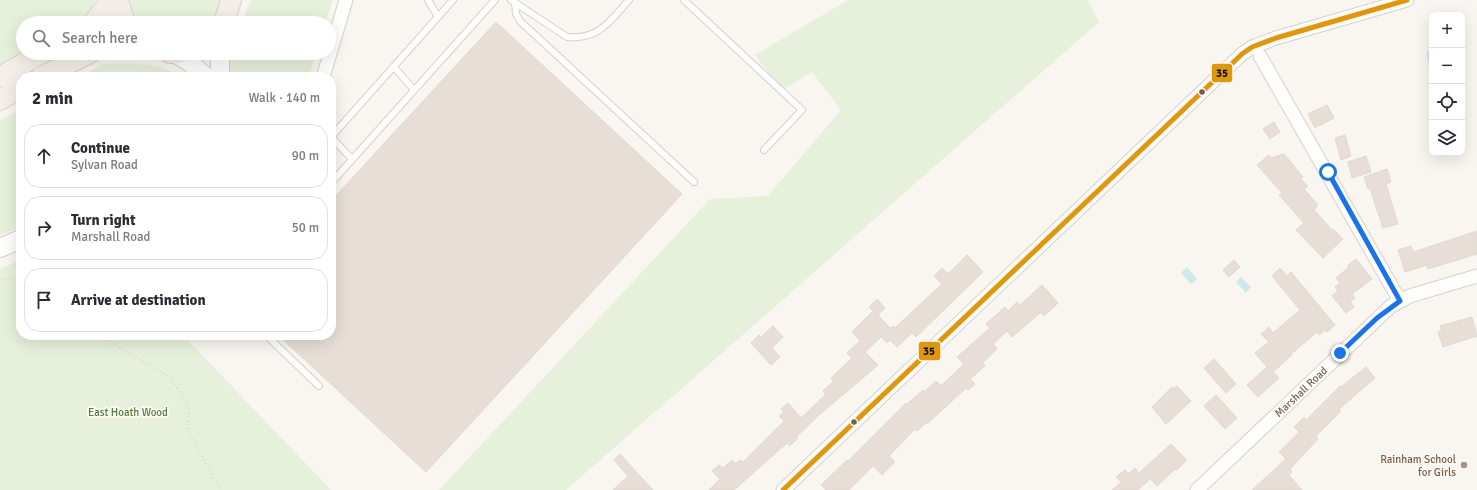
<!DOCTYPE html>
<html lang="en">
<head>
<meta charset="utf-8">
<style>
  :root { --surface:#fff; --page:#f2f2f3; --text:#2b2b33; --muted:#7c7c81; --line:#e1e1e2 }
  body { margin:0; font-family:Signika,sans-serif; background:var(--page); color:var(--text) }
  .controls { position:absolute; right:12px; top:12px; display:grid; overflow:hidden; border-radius:8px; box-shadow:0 4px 16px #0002 }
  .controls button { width:36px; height:36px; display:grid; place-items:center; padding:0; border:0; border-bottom:1px solid var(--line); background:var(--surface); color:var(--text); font:20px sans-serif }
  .stop { position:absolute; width:12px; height:12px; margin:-9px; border:3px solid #1a73e8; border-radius:50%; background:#fff }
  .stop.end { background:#1a73e8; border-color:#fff; box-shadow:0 1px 4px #0008 }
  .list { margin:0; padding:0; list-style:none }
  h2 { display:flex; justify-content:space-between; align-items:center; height:52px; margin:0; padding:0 16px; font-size:17px }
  h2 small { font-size:13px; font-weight:400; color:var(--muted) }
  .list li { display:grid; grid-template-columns:26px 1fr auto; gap:12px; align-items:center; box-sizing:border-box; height:64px; margin:0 8px 8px; padding:0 8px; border:1px solid var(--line); border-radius:16px }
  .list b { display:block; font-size:15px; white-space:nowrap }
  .list p { margin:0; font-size:13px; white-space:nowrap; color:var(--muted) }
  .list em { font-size:13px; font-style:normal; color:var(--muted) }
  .icon { flex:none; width:22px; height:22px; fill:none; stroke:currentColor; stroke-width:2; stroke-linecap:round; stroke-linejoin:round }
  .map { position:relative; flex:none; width:1477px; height:490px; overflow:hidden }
  .search { position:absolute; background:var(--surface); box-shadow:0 4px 16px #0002; left:16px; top:16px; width:320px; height:44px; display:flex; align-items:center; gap:10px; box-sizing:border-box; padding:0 14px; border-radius:22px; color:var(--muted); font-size:15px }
  .panel { position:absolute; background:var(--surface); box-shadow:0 4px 16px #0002; left:16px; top:72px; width:320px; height:268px; border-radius:16px }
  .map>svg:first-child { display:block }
  .green { fill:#e7f0db }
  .water { fill:#d0e8ea }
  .building { fill:#e6ded7; stroke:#e2d8d2 }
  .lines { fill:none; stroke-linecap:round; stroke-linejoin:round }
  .lane-casing { stroke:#d7d1cb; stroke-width:8 }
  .street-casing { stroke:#d7d1cb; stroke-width:15 }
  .secondary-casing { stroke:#d9d2cb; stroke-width:20 }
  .primary-casing { stroke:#dad1cc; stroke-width:22 }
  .path { stroke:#dcd5d0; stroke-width:2; stroke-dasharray:1 3; stroke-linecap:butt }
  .lane { stroke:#fefefd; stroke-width:6 }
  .street { stroke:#fefefd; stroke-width:13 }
  .secondary { stroke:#fefefd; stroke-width:18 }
  .primary { stroke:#f3eee8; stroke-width:20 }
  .bus-1-casing { stroke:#fffaf3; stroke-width:8 }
  .bus-1 { stroke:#de970f; stroke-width:5 }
  .route { stroke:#1a73e8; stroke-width:5 }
  .bus-dot { fill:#7a5c4d; stroke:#fffaf3; stroke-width:1.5 }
  .poi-dot { fill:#a69286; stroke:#fffaf3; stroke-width:1.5 }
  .labels { text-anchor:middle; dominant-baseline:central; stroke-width:3.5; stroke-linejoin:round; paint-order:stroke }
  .street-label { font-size:11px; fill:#7a5c4d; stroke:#fffaf3 }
  .park-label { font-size:11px; fill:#537a41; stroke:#fffaf3 }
  .poi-label { font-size:11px; fill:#7a5c4d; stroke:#fffaf3; text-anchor:end }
  .line-badge { stroke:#fffaf3; stroke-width:1.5 }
  .pale-badge-label { font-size:11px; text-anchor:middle; font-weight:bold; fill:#111 }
</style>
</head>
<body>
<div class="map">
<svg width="1477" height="490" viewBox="0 0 1477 490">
  <rect width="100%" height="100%" fill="#f9f5f0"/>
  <path class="green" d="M 0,0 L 96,0 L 87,15 L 73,23 L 23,23 L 23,52 L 0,66 Z
    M 127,0 L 220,0 L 216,15 L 212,23 L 135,23 L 130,16 Z
    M 251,0 L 333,0 L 325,23 L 241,23 Z
    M 848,0 L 1087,0 L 1099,22 L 566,490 L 439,490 L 710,199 L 768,196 L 841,110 L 812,72 L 781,91 L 755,55 Z
    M 231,53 L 316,53 L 309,77 L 229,77 Z
    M 103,64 C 125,64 161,61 179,77 L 79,77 Z
    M 21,109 L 21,227 L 0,235 L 0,121 Z
    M 21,260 L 21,335 L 183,335 L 331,490 L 0,490 L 0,269 Z"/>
  <path class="water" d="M 1432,50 L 1432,70 L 1430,71 L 1426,52 Z
    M 1187,267 L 1197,279 L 1191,284 L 1181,273 Z
    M 1241,277 L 1251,287 L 1246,293 L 1236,282 Z"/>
  <path class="building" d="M 496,22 L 682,194 L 426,472 L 278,335 L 331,335 L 331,201 Z
    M 1327,105 L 1334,118 L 1315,128 L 1308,114 Z
    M 1274,122 L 1280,132 L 1270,139 L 1263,129 Z
    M 1345,135 L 1351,156 L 1341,160 L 1335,138 Z
    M 1284,154 L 1303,177 L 1301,179 L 1308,186 L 1304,189 L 1318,205 L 1314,210 L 1332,230 L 1333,229 L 1343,239 L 1323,258 L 1296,230 L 1304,223 L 1279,195 L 1282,193 L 1257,165 L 1269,155 L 1270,158 Z
    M 1366,156 L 1371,172 L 1352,178 L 1348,162 Z
    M 1387,169 L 1391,182 L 1386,184 L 1398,224 L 1383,228 L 1370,189 L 1368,189 L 1364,177 Z
    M 1477,231 L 1477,254 L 1428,269 L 1427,265 L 1405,272 L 1398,250 L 1411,246 L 1413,252 Z
    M 967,255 L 983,272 L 916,337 L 912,333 L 897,347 L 890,340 L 887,343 L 881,337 L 865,352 L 878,365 L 819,415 L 796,437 L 798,438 L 790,446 L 787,443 L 734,490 L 709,490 L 720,479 L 712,471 L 719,465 L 723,468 L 732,460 L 735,464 L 740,460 L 743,462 L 784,421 L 779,416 L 784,412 L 781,409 L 788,403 L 801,418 L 826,394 L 823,391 L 834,381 L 831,378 L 852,358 L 847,353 L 860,341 L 852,332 L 873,311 L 869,307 L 877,299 L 885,308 L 878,315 L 890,328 L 893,326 L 895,328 L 942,284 L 934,276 L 942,268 L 948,274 Z
    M 1356,259 L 1372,279 L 1352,294 L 1355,298 L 1350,302 L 1354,307 L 1346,313 L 1332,296 L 1338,291 L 1335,287 L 1340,283 L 1336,278 L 1349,267 L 1348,265 Z
    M 1234,260 L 1240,267 L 1229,277 L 1223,270 Z
    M 1280,268 L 1287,276 L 1291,272 L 1335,325 L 1327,332 L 1325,330 L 1319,335 L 1317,332 L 1291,354 L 1292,355 L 1273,372 L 1279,378 L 1258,397 L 1247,385 L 1267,367 L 1255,353 L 1269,342 L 1261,334 L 1269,327 L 1273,333 L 1300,310 L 1272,276 Z
    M 1042,285 L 1058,303 L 1044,316 L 1041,312 L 1012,337 L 1007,331 L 993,344 L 997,349 L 982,363 L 985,366 L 970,379 L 975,384 L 968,390 L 966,388 L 927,424 L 926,423 L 917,431 L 915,429 L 889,456 L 895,462 L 882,475 L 873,466 L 849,490 L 826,490 L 821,485 L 847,460 L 848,461 L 906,403 L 907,404 L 923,390 L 924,392 L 936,381 L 941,386 L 964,364 L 957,357 L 990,328 L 986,324 L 1005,307 L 1008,311 L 1017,302 L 1020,305 Z
    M 1472,317 L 1477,336 L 1443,347 L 1438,332 L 1442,331 L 1440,326 Z
    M 773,326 L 783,337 L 772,348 L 780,357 L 771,365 L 751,343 L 759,335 L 761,337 Z
    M 1214,359 L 1236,384 L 1226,393 L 1204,368 Z
    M 1366,367 L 1375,378 L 1339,409 L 1341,411 L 1316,436 L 1318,439 L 1290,469 L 1292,472 L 1289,475 L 1302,490 L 1252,490 L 1286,459 L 1279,452 L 1299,432 L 1294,427 L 1304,417 L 1306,420 L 1340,386 L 1341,387 Z
    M 1177,386 L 1191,401 L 1166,424 L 1152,407 L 1172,387 L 1173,389 Z
    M 1216,395 L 1237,418 L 1225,429 L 1204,406 Z
    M 1171,444 L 1187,460 L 1176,471 L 1175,469 L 1157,486 L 1150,479 L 1138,490 L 1112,490 L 1121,482 L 1116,477 L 1125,470 L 1128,474 L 1135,468 L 1139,473 Z
    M 620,454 L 653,490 L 613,490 L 628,476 L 614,460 Z"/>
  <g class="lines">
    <defs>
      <path id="lane" d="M 428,0 L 438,17
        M 511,0 L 567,37 C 599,40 610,21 629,0
        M 684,0 L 802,110 L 764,150
        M 515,3 L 516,14 L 520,21 L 694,182
        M 394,67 L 414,90
        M 331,137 L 453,0
        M 331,137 L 352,159
        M 331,183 L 495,0
        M 266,335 L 319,386"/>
      <g id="street">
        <path d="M 1260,56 L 1400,301"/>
        <path d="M 323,77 L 346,0"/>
        <path d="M 783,490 L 1242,54 L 1252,47 L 1276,38 L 1407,0"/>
        <path id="s1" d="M 1197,490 L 1391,306 L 1410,296 L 1477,276"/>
      </g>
      <path id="secondary" d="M 220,53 L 220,77
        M 176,54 L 188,61 L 206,77
        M 0,248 L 21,239"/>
      <path id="primary" d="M 118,0 L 125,23
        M 93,23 L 112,0
        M 224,23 L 231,0
        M 170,53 L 179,53
        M 0,77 L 42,53
        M 41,77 L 90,53
        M 0,100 L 21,88"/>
    </defs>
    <use href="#lane" class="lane-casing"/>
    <use href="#street" class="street-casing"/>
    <use href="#secondary" class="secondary-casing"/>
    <use href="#primary" class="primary-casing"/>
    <path class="path" d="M 104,56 L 133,55 L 157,60
      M 0,280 L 21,276
      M 98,335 L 171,378 L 189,407 L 187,429 L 221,490"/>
    <use href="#lane" class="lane"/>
    <use href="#street" class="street"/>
    <use href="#secondary" class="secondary"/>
    <use href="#primary" class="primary"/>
    <defs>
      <path id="bus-1" d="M 783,490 L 1242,54 L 1252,47 L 1276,38 L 1407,0"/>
    </defs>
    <use href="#bus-1" class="bus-1-casing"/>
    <use href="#bus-1" class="bus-1"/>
  </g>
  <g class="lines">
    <path class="route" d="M 1328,172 L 1400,301 L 1377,318 L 1340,353"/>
  </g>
  <g class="bus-dot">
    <circle cx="1202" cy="92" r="3.5"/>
    <circle cx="854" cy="422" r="3.5"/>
  </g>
  <circle class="poi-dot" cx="1464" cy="465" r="4"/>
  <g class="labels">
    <g class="street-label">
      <text stroke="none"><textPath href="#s1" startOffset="143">Marshall Road</textPath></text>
    </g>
    <g class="park-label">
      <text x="128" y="412">East Hoath Wood</text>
    </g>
    <g class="poi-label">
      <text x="1456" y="459">Rainham School<tspan x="1456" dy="13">for Girls</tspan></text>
    </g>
  </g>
  <g class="line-badge">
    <rect x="1211" y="63" width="22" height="20" rx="4" fill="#de970f"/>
    <rect x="918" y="341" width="23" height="20" rx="4" fill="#de970f"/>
  </g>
  <g class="pale-badge-label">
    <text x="1222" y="77">35</text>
    <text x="929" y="355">35</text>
  </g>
</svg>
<div class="controls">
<button>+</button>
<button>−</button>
<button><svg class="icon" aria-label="locate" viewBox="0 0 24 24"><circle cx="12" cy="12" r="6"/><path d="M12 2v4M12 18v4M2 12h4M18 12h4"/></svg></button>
<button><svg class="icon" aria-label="layers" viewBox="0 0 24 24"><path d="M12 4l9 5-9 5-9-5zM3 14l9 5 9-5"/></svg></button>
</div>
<div class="stop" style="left:1328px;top:172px"></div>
<div class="stop end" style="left:1340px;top:353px"></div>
<div class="search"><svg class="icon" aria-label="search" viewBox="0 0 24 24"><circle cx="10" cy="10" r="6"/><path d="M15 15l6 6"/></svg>Search here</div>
<section class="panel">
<h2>2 min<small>Walk · 140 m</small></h2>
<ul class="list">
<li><svg class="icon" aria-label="ahead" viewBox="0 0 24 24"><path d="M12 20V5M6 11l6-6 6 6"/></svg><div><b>Continue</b><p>Sylvan Road</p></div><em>90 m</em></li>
<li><svg class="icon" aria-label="right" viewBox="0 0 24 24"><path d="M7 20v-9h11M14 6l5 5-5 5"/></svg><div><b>Turn right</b><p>Marshall Road</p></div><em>50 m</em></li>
<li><svg class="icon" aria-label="arrive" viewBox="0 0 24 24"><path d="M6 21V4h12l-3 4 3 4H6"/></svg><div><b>Arrive at destination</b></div></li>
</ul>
</section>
</div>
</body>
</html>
